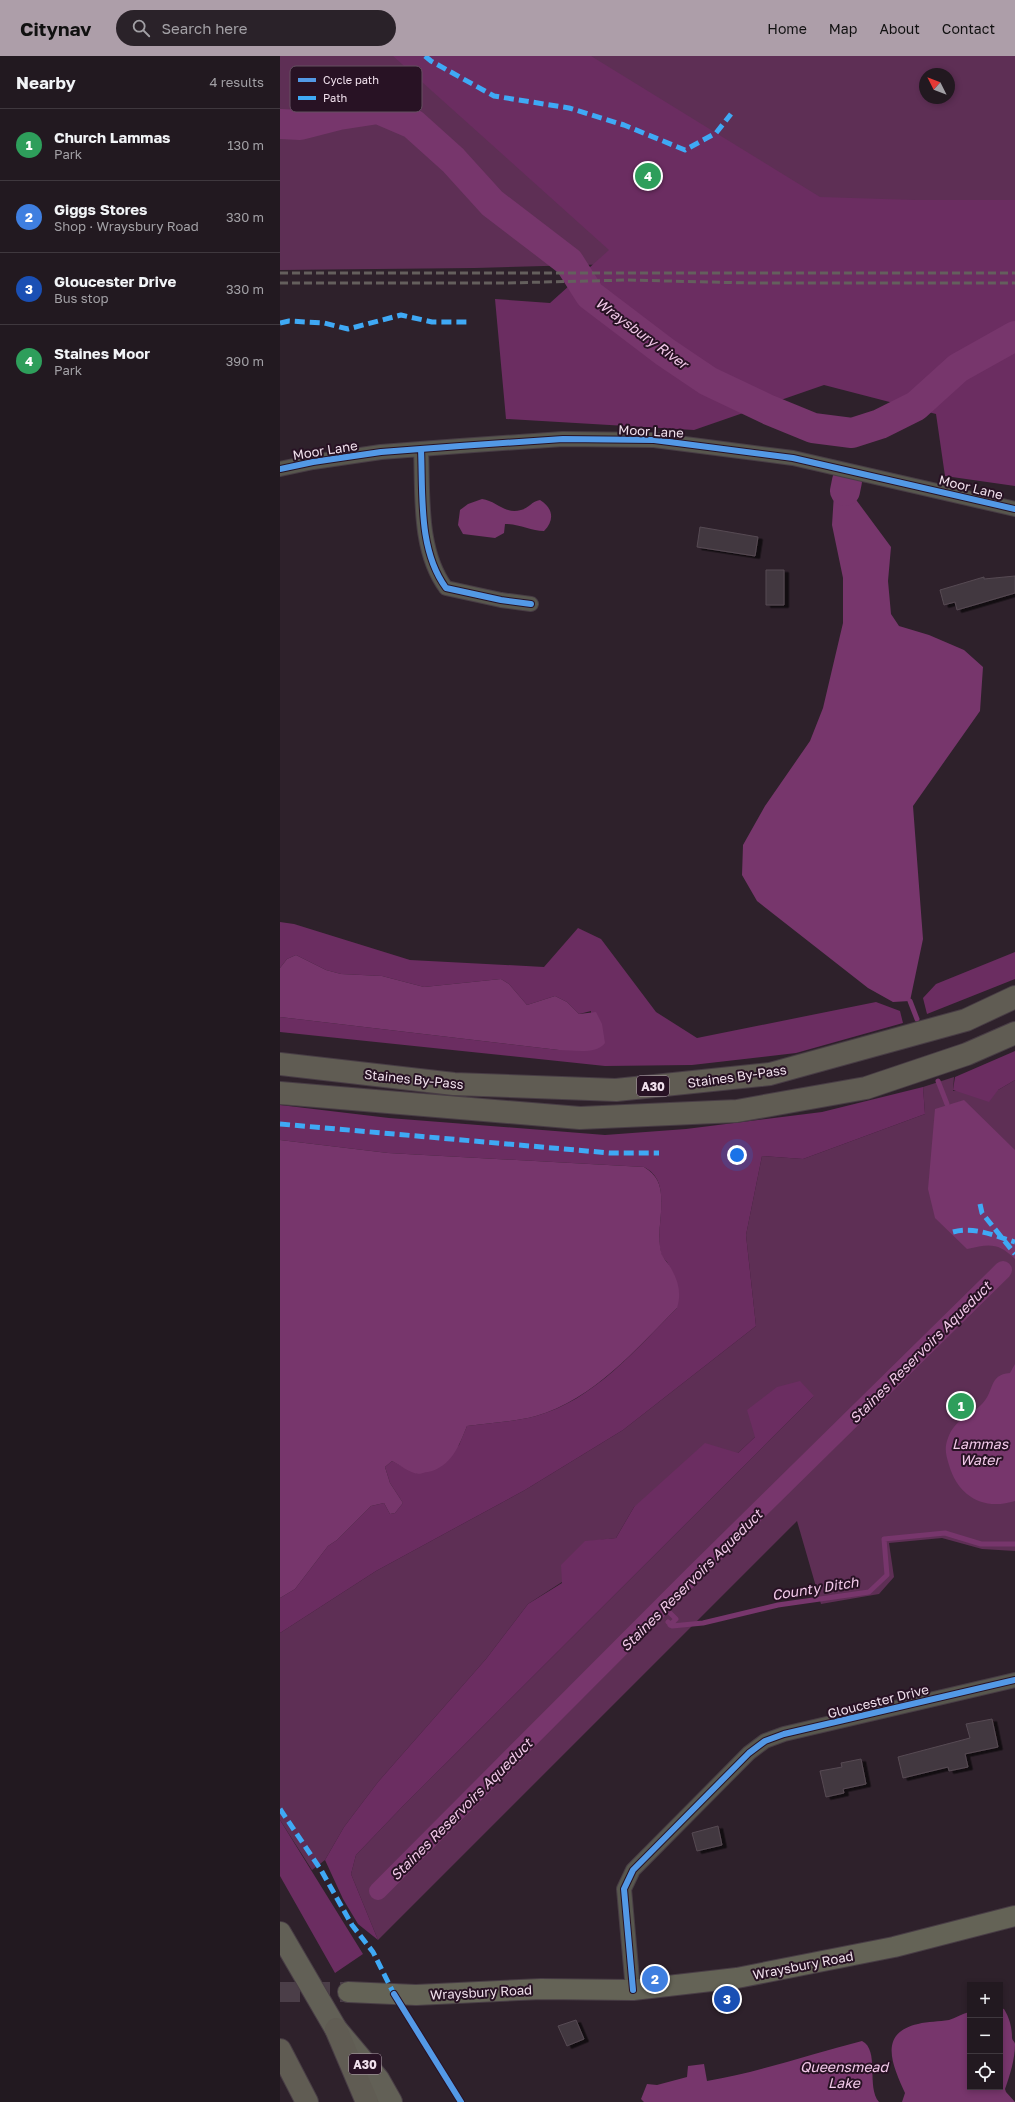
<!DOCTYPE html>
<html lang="en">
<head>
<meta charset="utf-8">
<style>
  :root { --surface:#221920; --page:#2a2229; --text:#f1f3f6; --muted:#a2a0a5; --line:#3f383e; --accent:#ad9ea9 }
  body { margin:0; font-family:"Golos Text",sans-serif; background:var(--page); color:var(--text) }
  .controls { position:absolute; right:12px; bottom:12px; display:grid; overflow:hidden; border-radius:0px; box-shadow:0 2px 6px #0003 }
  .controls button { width:36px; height:36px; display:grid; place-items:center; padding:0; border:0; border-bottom:1px solid var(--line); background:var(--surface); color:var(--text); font:20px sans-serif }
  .compass { position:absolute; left:639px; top:12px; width:36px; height:36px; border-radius:50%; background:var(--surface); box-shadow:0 2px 6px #0003; rotate:312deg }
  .you { position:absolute; left:457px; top:1099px; width:14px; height:14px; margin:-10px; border:3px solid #fff; border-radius:50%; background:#1a73e8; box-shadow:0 0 0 6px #1a73e833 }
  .badge { display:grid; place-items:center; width:26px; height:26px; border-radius:50%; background:var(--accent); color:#fff; font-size:13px; font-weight:700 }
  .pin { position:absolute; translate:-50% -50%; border:2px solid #fff; box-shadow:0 1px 4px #0006 }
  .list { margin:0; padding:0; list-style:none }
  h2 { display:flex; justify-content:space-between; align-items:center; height:52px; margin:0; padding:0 16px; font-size:17px }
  h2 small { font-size:13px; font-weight:400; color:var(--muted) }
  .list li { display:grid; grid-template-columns:26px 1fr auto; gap:12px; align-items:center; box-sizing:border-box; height:72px; padding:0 16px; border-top:1px solid var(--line) }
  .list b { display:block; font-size:15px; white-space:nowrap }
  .list p { margin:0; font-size:13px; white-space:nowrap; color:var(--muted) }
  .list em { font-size:13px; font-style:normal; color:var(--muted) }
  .icon { flex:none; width:22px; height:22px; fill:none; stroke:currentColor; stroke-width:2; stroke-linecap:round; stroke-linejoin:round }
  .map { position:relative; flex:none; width:735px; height:2046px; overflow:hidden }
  header { display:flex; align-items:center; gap:24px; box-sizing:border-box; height:56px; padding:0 20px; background:var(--accent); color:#111 }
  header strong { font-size:19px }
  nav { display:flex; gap:22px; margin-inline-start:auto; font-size:14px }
  .search { width:280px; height:36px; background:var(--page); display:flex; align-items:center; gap:10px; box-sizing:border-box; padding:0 14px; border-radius:22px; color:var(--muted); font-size:15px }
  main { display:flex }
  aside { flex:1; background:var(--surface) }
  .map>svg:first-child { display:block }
  .green { fill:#5e2f55; fill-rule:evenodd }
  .forest { fill:#6b2d61 }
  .water { fill:#77366c }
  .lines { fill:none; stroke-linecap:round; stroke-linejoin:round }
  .stream { stroke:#77366c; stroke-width:5 }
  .canal { stroke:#77366c; stroke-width:18 }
  .river { stroke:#77366c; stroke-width:30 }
  .building { fill:#433840; stroke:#564a53; filter:url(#shadow) }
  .secondary-tunnel { stroke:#4b3e48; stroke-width:20; stroke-dasharray:20 10; stroke-linecap:butt }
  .street-casing { stroke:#483d45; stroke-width:16 }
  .secondary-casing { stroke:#483d45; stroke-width:22 }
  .primary-casing { stroke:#483d45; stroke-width:24 }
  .highway-casing { stroke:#483d45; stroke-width:24 }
  .street { stroke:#58574e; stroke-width:14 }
  .secondary { stroke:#646356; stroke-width:20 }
  .primary { stroke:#626056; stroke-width:22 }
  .highway { stroke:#605c53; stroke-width:22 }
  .rail { stroke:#645f5d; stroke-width:3; stroke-dasharray:8 4; stroke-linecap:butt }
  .quiet { stroke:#3fa9f5; stroke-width:5; stroke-dasharray:10 5; stroke-linecap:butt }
  .cycleway-casing { stroke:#281224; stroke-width:8 }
  .cycleway { stroke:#5399e6; stroke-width:6 }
  .labels { text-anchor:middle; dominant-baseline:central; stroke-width:4; stroke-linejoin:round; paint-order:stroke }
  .shield { fill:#281224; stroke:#b5a3b1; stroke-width:1 }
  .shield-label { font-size:12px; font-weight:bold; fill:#f1e1ed }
  .street-label { font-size:13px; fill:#f1e1ed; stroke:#281224 }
  .water-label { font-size:14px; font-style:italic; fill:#f3caea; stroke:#281224 }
  .key { fill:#281224; stroke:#645060; stroke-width:1 }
  .key-label { font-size:11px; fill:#f1e1ed }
</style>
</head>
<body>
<header>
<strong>Citynav</strong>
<div class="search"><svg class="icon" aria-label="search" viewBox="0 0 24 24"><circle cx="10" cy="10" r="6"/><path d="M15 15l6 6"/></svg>Search here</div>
<nav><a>Home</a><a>Map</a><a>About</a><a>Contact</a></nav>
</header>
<main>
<aside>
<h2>Nearby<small>4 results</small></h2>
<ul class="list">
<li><span class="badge" style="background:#2e9e5b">1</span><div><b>Church Lammas</b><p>Park</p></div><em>130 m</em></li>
<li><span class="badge" style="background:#3f7fe0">2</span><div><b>Giggs Stores</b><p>Shop · Wraysbury Road</p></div><em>330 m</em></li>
<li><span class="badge" style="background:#1a4fb4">3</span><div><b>Gloucester Drive</b><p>Bus stop</p></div><em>330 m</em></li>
<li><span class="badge" style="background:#2e9e5b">4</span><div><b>Staines Moor</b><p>Park</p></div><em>390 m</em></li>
</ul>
</aside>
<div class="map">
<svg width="735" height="2046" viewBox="0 0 735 2046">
  <defs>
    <filter id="shadow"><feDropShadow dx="4.5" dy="2.5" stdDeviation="0" flood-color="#0009"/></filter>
  </defs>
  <rect width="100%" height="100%" fill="#2e212b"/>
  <path class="green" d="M 0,0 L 735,0 L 735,197 L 195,212 L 0,214 ZM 645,18 L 669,18 L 669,42 L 645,42 Z
    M 674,1021 L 673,1035 L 718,1034 L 735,1024 L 735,1495 L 702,1493 L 662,1482 L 609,1487 L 614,1521 L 599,1538 L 541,1548 L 517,1465 L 98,1884 L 71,1818 L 76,1799 L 122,1751 L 534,1340 L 475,1381 L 458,1397 L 354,1451 L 336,1482 L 305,1486 L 282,1526 L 248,1548 L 206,1603 L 98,1726 L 64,1771 L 45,1804 L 32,1814 L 0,1764 L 0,1577 L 96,1515 L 245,1434 L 343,1374 L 476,1270 L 466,1179 L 482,1100 L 523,1103 L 645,1058 L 643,1031 Z"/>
  <path class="forest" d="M 113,0 L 311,0 L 540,141 L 635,144 L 735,144 L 735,430 L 665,420 L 656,358 L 544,329 L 414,374 L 226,363 L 215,243 L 270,247 L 329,194 Z
    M 0,866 L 14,868 L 130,904 L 264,911 L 298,872 L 321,883 L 376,956 L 417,982 L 596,946 L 620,955 L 623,967 L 516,997 L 412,1009 L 325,1010 L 0,976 L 0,961 L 279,994 L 311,994 L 311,955 L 299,958 L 287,946 L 275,940 L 247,949 L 229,928 L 221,923 L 144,931 L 102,920 L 61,918 L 46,914 L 16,899 L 7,903 L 0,912 Z
    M 735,896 L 735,923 L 647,958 L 643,942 L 656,928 Z
    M 735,995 L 735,1024 L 718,1034 L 709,1046 L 673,1034 L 675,1021 Z
    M 643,1031 L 645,1058 L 523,1103 L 482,1100 L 466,1179 L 476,1270 L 343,1374 L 245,1434 L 96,1515 L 0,1577 L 0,1542 L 15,1533 L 48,1490 L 57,1484 L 91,1450 L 104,1447 L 110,1458 L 115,1457 L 123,1447 L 110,1427 L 105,1411 L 112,1405 L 138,1418 L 179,1389 L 187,1370 C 209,1367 234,1366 256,1360 C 314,1344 356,1293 397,1252 C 395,1239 394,1223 389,1210 C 388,1206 384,1203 382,1200 C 372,1173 396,1127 364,1111 L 108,1097 L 0,1084 L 0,1049 L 109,1062 L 325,1079 L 406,1073 L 542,1056 Z
    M 520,1325 L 534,1340 L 122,1751 L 76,1799 L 71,1818 L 98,1884 L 78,1868 L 63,1843 L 45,1804 L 64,1771 L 98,1726 L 206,1603 L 248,1548 L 282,1527 L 281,1509 L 305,1485 L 336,1482 L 354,1451 L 425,1387 L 458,1397 L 475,1381 L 467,1354 L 497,1331 Z
    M 0,1764 L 83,1898 L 55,1917 L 0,1820 Z"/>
  <path class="water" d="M 565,435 L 574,441 L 611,491 L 608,525 L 611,558 L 619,570 L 649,579 L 684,594 L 703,611 L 700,655 L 633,750 L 643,883 L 630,945 L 613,946 L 588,932 L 477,845 L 462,819 L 463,789 L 485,750 L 530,685 L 543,652 L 563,567 L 563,522 L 552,469 L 554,438 Z
    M 202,443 C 217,445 225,459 241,454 C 249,452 252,445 260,444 C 273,452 275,464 264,475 C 251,475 239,468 225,468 L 224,477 L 215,482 L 183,478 L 178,469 L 180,454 L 188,448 Z
    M 16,899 L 46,914 L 61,918 L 102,920 L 144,931 L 221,923 L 229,928 L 247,949 L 275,940 L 287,946 L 299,958 L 316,956 L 322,968 L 325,987 C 316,999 293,994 279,994 L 0,961 L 0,912 L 7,903 Z
    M 684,1044 L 735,1094 L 735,1203 C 718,1186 709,1188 687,1193 L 655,1162 L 648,1133 L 655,1053 Z
    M 0,1084 L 108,1097 L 364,1111 C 372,1116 378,1122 380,1132 C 385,1154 375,1177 382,1199 C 384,1203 387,1206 389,1209 C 398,1223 402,1237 397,1252 C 356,1293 314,1343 256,1360 C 234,1366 209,1367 187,1370 C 179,1390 171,1411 148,1416 C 145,1416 141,1418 138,1418 C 130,1417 120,1409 112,1405 L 105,1411 L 110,1427 L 123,1447 L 115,1457 L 110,1458 L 104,1447 L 91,1450 L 57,1484 L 48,1490 L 15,1533 L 0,1542 Z
    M 735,1308 L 735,1445 C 703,1455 678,1440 669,1409 C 666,1399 664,1392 668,1382 C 675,1363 689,1361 702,1348 C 715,1335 708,1319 730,1317 Z
    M 720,1952 L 724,1953 C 730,1963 732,1972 732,1982 C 733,1986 734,1984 735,1988 C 735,2003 730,2019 725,2033 L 726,2036 L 735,2046 L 622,2046 L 625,2037 C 613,2010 597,1977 638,1968 C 648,1965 659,1966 669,1964 C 675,1962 682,1958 689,1956 L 690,2031 L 720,2031 Z
    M 582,1985 C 600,1994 586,2031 599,2046 L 364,2046 L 361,2043 L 367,2028 L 377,2029 L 407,2021 L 408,2010 L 424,2008 L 427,2025 C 480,2016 530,1998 582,1985 Z"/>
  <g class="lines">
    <path class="stream" d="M 630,945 L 637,963
      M 658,1025 L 667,1048
      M 383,1550 L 396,1563 L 390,1569
      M 388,1566 L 392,1570 L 423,1567 L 498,1549 L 589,1536 L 607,1519 L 604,1483 L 665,1477 L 701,1488 L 735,1488"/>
    <path class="canal" d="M 98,1835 L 413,1519 L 723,1214"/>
    <path class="river" d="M 0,68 L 20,69 L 59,59 L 98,53 L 133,68 L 173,104 L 212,147 L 289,206 L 310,239 L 385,296 L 428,325 L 489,354 L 533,372 L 572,377 L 600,368 L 636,350 L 678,312 L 735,280
      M 565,435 L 567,425"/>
  </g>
  <path class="building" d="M 420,471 L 478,481 L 475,500 L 417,491 Z
    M 486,514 L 504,514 L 504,549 L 486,549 Z
    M 735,520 L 735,537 L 677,554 L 675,546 L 664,549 L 660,534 L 704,521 L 704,523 Z
    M 712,1663 L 718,1691 L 685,1698 L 688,1711 L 669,1715 L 668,1711 L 623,1722 L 618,1701 L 690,1682 L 686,1668 Z
    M 581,1703 L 586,1728 L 563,1733 L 564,1737 L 546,1741 L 540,1715 L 562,1711 L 561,1707 Z
    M 438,1770 L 442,1789 L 417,1795 L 412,1777 Z
    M 296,1964 L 304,1983 L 287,1990 L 278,1970 Z"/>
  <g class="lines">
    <path class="secondary-tunnel" d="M 0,1936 L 68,1936"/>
    <defs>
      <path id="street" d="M 141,393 C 143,438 138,494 166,532 L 221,544 L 251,548
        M 0,413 L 33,406 L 101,396 L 180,390 L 283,383 L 374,384 L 513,402 L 735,453
        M 353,1934 L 344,1833 L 353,1814 L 469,1697 L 485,1685 L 504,1678 L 735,1624"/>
      <path id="secondary" d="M 68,1936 L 136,1939 L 261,1933 L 353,1934 L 457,1922 L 614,1891 L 735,1860"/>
      <path id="primary" d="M 0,1877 L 56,1973 L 98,2023 L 111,2046"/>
      <path id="highway" d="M 0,1008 L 174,1028 L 336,1034 L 490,1018 L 686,964 L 735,941
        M 0,1037 L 300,1062 L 457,1055 L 586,1032 L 687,998 L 735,977
        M 56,1973 L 87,2046
        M 0,1994 L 27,2046"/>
    </defs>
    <use href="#street" class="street-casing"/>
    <use href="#secondary" class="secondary-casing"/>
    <use href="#primary" class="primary-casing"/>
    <use href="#highway" class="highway-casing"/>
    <use href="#street" class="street"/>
    <use href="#secondary" class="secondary"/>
    <use href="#primary" class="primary"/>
    <use href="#highway" class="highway"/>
    <path class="rail" d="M 0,217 L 735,217
      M 0,227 L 225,227 L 348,224 L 469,227 L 735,227"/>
    <path class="quiet" d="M 145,0 L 151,5 L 214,40 L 289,52 L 344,69 L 405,94 L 436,77 L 451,58
      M 0,267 L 9,265 L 44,267 L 68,273 L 121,259 L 152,266 L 188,266
      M 0,1068 L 330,1097 L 379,1097
      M 700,1148 L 702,1157 L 735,1198
      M 673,1176 C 695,1170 714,1180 735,1186
      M 0,1753 L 41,1814 L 72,1869 L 93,1896 L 114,1938"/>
    <defs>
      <path id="cycleway" d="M 141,393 C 143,438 138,494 166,532 L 221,544 L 251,548
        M 0,413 L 33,406 L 101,396 L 180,390 L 283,383 L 374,384 L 513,402 L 735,453
        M 353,1934 L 344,1833 L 353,1814 L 469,1697 L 485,1685 L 504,1678 L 735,1624
        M 114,1938 L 181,2046"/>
    </defs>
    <use href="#cycleway" class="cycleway-casing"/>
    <use href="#cycleway" class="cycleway"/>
  </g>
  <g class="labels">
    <g class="shield">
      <rect x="357" y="1020" width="32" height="20" rx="3"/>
      <rect x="69" y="1998" width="32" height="20" rx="3"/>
    </g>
    <g class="shield-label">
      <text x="373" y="1030">A30</text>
      <text x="85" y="2008">A30</text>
    </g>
    <g class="street-label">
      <text transform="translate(371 375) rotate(3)">Moor Lane</text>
      <text transform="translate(45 394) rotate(-9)">Moor Lane</text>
      <text transform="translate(691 431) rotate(14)">Moor Lane</text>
      <text transform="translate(457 1020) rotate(-8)">Staines By-Pass</text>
      <text transform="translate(134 1023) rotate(6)">Staines By-Pass</text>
      <text transform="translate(598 1645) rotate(-14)">Gloucester Drive</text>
      <text transform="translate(523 1909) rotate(-11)">Wraysbury Road</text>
      <text transform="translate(201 1936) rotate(-3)">Wraysbury Road</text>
    </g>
    <g class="water-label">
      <text transform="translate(362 277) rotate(36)">Wraysbury River</text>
      <text transform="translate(640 1296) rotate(-45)">Staines Reservoirs Aqueduct</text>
      <text x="700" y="1387">Lammas<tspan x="700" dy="16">Water</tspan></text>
      <text transform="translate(411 1524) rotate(-45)">Staines Reservoirs Aqueduct</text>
      <text transform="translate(535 1532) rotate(-9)">County Ditch</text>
      <text transform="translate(181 1753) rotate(-45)">Staines Reservoirs Aqueduct</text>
      <text x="564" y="2010">Queensmead<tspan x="564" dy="16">Lake</tspan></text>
    </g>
  </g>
  <rect x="10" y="10" width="132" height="46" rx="6" class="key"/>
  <rect x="18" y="22" width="18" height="4" fill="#5399e6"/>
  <rect x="18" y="40" width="18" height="4" fill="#3fa9f5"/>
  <g class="key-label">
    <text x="43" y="28">Cycle path</text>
    <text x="43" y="46">Path</text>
  </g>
</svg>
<div class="controls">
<button>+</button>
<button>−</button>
<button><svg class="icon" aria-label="locate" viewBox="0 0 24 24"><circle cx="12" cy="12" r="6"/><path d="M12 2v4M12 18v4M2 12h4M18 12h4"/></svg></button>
</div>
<svg class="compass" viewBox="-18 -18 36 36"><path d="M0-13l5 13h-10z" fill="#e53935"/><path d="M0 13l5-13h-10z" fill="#a2a0a5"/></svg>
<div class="you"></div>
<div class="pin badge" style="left:681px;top:1350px;background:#2e9e5b">1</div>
<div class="pin badge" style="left:375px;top:1923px;background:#3f7fe0">2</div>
<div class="pin badge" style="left:447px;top:1943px;background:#1a4fb4">3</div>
<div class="pin badge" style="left:368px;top:120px;background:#2e9e5b">4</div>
</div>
</main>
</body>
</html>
